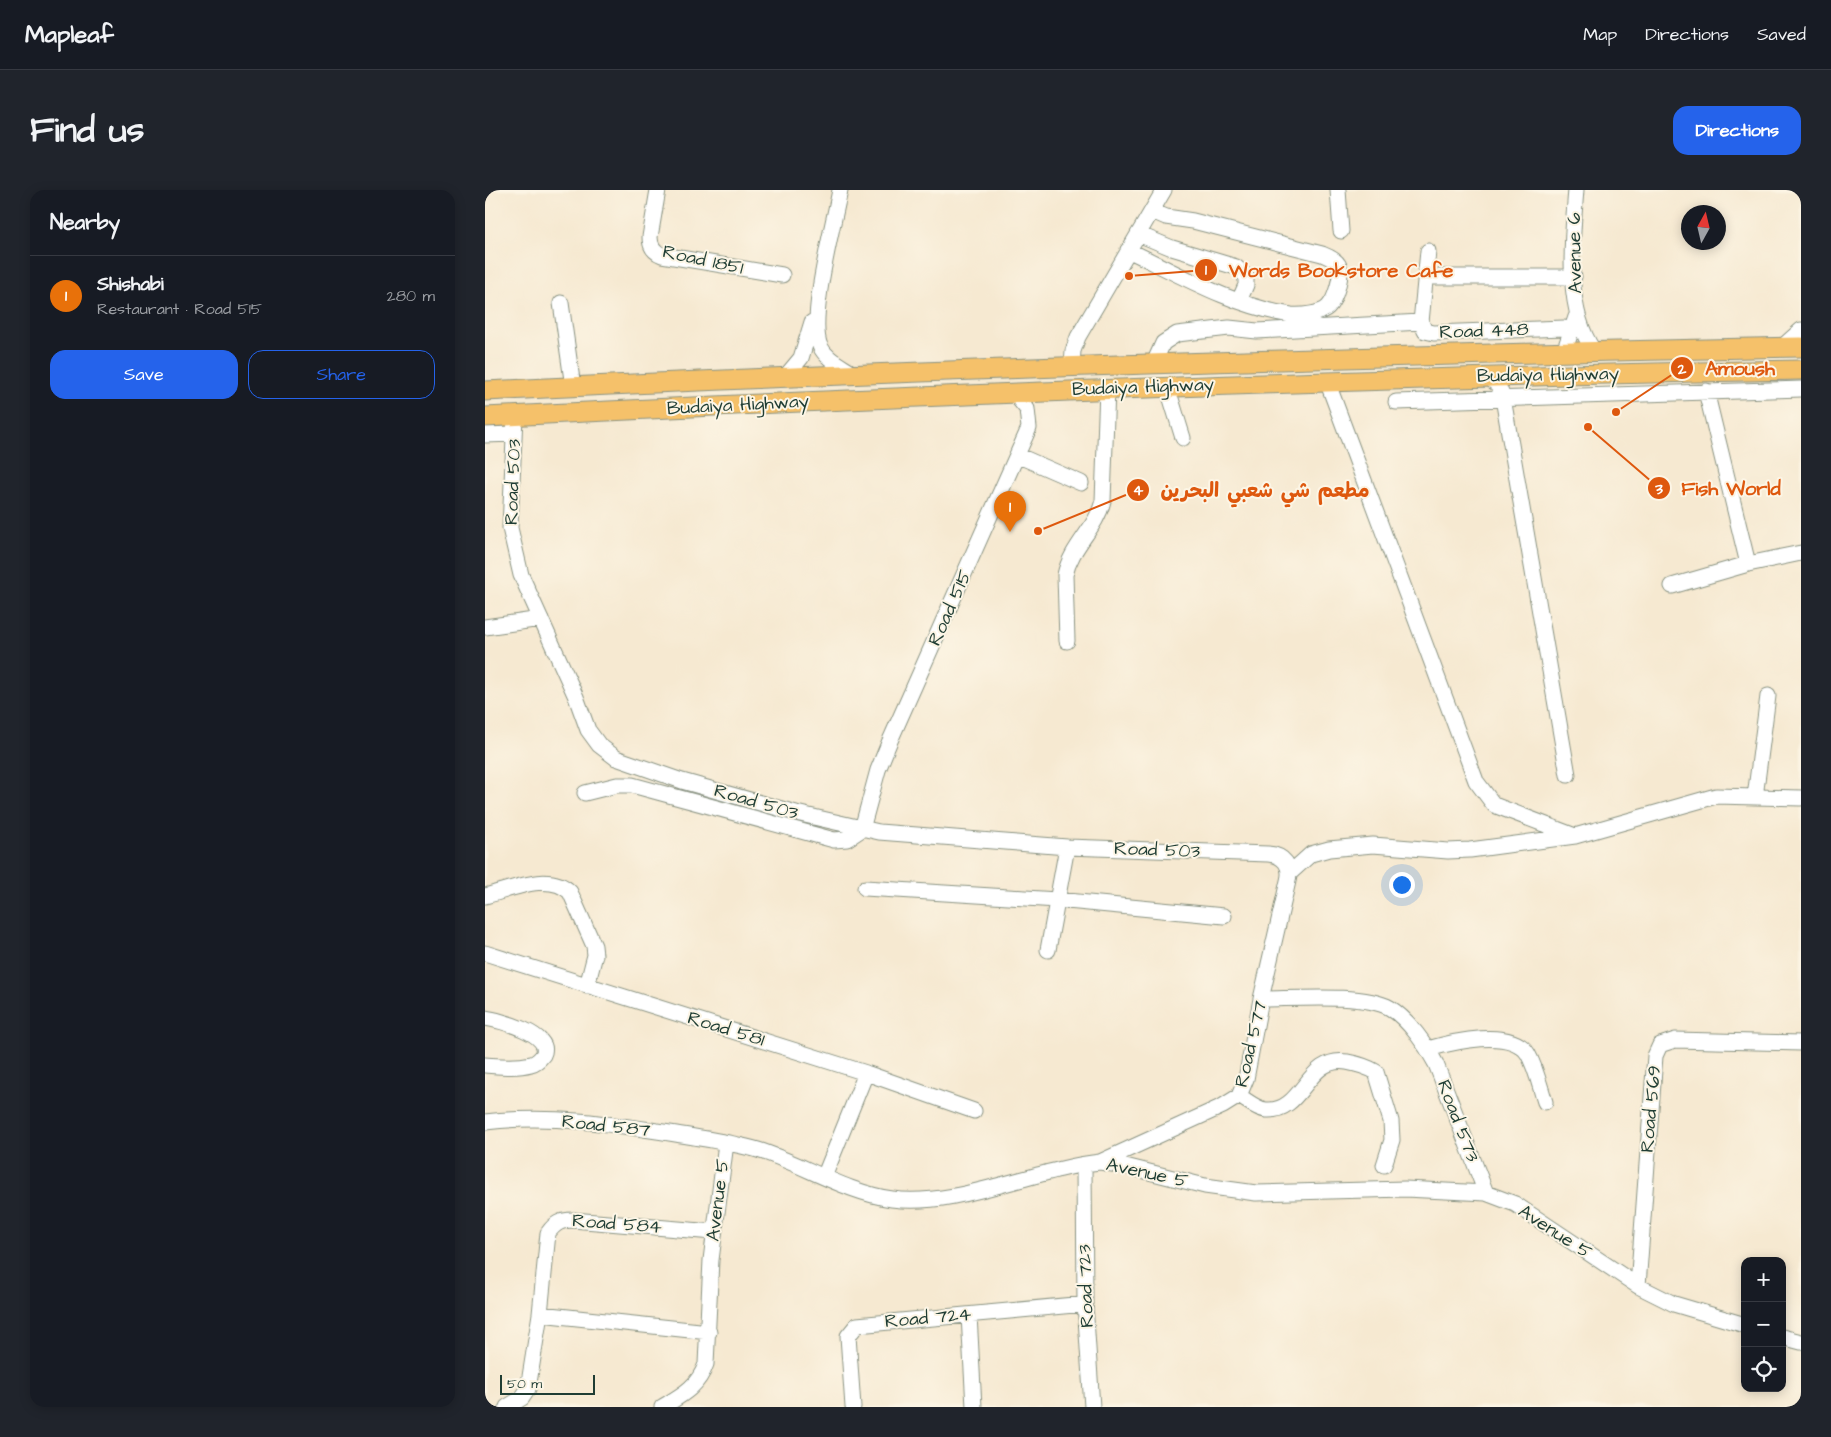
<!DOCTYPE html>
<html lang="en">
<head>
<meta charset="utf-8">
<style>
  :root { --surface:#171b24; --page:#20242c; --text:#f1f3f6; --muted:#9ea1a6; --line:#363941; --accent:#2563eb }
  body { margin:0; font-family:"Architects Daughter","Playpen Sans Arabic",sans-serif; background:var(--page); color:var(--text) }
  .controls { position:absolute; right:15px; bottom:15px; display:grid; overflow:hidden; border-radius:10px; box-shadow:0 2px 12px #0003 }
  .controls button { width:45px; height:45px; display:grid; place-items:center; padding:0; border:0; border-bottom:1px solid var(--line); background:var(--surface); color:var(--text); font:25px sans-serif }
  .compass { position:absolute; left:1196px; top:15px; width:45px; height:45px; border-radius:50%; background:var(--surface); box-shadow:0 2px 12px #0003; rotate:8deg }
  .scale { position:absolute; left:15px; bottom:12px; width:95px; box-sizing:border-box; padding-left:5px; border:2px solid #1f3d34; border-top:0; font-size:14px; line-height:18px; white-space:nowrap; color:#1f3d34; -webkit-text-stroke:4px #fcf5e5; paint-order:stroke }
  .you { position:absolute; left:916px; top:694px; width:18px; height:18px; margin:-12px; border:4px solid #fff; border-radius:50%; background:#1a73e8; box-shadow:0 0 0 8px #1a73e833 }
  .badge { display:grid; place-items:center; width:32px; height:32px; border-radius:50%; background:var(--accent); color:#fff; font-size:16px; font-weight:700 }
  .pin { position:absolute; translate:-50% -41px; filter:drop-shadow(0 1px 2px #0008) }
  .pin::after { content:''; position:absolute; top:26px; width:18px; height:15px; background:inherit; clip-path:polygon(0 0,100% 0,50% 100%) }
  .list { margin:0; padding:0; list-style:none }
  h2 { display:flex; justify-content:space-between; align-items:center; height:65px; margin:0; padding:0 20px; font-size:21px }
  h2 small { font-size:16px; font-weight:400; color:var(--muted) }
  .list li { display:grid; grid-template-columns:32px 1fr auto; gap:15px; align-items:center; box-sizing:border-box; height:80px; padding:0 20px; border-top:1px solid var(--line) }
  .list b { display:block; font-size:19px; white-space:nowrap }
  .list p { margin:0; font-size:16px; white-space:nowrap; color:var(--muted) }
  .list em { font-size:16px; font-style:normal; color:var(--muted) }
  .actions { display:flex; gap:10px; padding:15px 20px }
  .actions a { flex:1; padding:11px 0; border:1px solid var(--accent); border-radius:15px; text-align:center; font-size:18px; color:var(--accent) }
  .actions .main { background:var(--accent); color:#fff }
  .icon { flex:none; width:28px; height:28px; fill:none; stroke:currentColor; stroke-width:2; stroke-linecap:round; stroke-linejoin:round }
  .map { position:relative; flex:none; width:1316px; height:1217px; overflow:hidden; border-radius:15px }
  header { display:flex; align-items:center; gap:30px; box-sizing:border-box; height:70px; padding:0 25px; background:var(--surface); border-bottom:1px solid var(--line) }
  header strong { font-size:24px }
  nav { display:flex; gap:28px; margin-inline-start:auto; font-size:18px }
  .intro { display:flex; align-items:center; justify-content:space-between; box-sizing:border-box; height:120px; padding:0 30px }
  h1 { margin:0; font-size:35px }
  .button { padding:12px 22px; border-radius:15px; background:var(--accent); color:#fff; font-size:18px; font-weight:700 }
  main { display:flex; gap:30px; padding:0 30px }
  aside { flex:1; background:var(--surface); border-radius:15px; box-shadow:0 2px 12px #0003 }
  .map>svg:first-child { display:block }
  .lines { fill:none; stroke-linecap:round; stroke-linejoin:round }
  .minor-casing { stroke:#8a9382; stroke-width:17 }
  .major-casing { stroke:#8a9382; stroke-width:21 }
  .minor { stroke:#fff; stroke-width:15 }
  .major { stroke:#f5c16b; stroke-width:19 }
  .labels { text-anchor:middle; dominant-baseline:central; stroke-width:4; stroke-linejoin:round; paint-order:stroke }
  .street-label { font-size:19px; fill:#1f3d34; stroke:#fcf5e5 }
  .leader { fill:none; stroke:#de580e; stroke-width:2 }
  .callout-dot { fill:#de580e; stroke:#fcf5e5; stroke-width:2 }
  .mark-label { font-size:15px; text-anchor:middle; font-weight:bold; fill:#fff }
  .callout-label { font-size:20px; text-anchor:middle; font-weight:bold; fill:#de580e; stroke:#fcf5e5; stroke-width:4; stroke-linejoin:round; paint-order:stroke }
</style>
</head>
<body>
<header>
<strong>Mapleaf</strong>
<nav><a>Map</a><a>Directions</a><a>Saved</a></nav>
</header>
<div class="intro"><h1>Find us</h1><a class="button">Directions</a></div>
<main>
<aside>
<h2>Nearby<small></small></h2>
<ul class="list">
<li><span class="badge" style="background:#e8710a">1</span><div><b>Shishabi</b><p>Restaurant · Road 515</p></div><em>280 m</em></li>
</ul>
<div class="actions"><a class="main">Save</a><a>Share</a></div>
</aside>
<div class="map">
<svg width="1316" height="1217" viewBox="0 0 1316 1217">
  <rect width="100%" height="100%" fill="#fcf5e5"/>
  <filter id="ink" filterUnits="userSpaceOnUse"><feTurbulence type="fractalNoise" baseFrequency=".02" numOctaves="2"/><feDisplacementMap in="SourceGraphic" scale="10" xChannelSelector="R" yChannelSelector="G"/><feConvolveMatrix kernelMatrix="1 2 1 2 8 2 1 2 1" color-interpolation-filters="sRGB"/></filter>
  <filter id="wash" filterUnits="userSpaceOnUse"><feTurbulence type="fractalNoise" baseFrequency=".0096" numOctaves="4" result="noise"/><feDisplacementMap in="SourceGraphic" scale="20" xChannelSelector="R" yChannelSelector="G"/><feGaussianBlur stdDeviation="1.12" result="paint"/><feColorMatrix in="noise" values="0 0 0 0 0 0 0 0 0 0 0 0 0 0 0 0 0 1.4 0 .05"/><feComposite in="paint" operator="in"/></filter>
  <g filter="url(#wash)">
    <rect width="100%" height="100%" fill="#f6e9d1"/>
  </g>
  <g filter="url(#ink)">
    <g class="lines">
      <defs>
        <path id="minor" d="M 173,0 L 165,47 C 165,56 169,62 177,65 L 297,85
          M 355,0 C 349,33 323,128 335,156 C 341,169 355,175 367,183
          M 853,0 L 856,41
          M 1091,0 C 1087,50 1079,119 1109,161
          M 653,44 L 687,58 L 751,77 L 761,86 L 761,95 L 754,111
          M 643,60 C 695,85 748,116 806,125 C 816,126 836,124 843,117 C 850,110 859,83 853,74 C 850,69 842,66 837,64 L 708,31 L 681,27 L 667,21
          M 943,61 L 936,132 L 940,141 L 949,143 L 1079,138
          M 941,87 L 1089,87
          M 76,113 L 88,197
          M 1297,157 L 1316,140
          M 1079,162 L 1091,127
          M 669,173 L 678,153 L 692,144 L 744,138 L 772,141 L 936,132
          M 587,175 L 588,161 L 593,147 L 679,0
          M 301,186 L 316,168 L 327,132
          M 1002,186 L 1013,195 L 1018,208 L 1083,585
          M 842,191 L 991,591 L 1009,615 L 1090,646
          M 682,196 L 698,248
          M 1221,201 L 1263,374
          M 911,212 L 1316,199
          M 30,226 L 25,338 L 36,385 L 91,507 L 103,540 L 114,555 L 131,568 L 197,591 L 311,623 L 394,642 L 582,657 L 783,664 C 799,665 807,676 803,691 L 776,809 L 761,889 L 754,906 L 738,916 L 615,972
          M 0,245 L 29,244
          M 534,266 L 596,293
          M 1187,396 L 1263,374 L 1316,363
          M 0,437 L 56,429
          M 582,451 L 580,385 C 586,356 611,339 618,311 L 622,198
          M 100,603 L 132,595 L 147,595 L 349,650 L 362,649 L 377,639
          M 1270,607 L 1283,506
          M 377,639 L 393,580 L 404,553 L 544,238 L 542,219 L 528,202
          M 805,683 L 826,664 L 844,659 L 888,655 L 963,661 L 985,660 L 1090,646 L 1231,606 L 1316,608
          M 380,698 L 572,710 L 739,726
          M 0,706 C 25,700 64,681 85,702 L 109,756 L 110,765 L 102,796
          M 563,760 L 582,657
          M 0,763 L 381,883 L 489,921
          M 776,809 C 808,809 878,803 905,818 C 924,830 941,855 951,874 L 1001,1003
          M 0,828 C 14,830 69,844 58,865 C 55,869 51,873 46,874 C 31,878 15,876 0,875
          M 943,859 C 967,852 1027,837 1043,864 C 1051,878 1055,897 1060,912
          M 754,906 C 763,911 771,919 781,920 C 819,923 821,865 862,872 C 873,874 881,876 891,882 L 906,931 L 907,950 L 899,975
          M 0,932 C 64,924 129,934 191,944 C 219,949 246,952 273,960 C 318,974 360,1002 407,1009 C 470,1018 550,979 615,972 L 640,976 L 720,996 L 771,1003 L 920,999 L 1001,1003 L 1030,1014 L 1153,1096 L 1189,1114 L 1260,1135
          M 599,975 L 600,1114 L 607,1217
          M 339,987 L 381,883
          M 1153,1096 L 1170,866 L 1175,855 L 1190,850 L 1316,853
          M 55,1124 L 224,1142
          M 484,1125 L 489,1217
          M 1297,1147 L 1316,1152
          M 22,1217 L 37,1208 L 43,1199 L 55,1124 L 63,1043 C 70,1033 76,1030 88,1030 L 228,1042
          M 177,1217 C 197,1205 213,1197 221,1174 L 226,1070 L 241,953
          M 368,1217 L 363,1146 L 372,1135 L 600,1114"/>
        <path id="major" d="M 0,201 C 438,179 877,166 1316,157
          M 0,227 C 439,205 877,188 1316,180"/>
      </defs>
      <use href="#minor" class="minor-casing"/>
      <use href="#major" class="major-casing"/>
      <use href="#minor" class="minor"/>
      <use href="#major" class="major"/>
    </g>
  </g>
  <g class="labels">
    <g class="street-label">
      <text transform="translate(1090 63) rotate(-91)">Avenue 6</text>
      <text transform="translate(218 70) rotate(12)">Road 1851</text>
      <text transform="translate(999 141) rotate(-2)">Road 448</text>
      <text transform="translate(1063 185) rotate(-1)">Budaiya Highway</text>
      <text transform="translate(658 197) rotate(-2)">Budaiya Highway</text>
      <text transform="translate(253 215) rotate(-3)">Budaiya Highway</text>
      <text transform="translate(28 292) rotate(-88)">Road 503</text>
      <text transform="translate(465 418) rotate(-66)">Road 515</text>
      <text transform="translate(271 612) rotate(16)">Road 503</text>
      <text transform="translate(672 660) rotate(2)">Road 503</text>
      <text transform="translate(241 839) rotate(17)">Road 581</text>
      <text transform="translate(766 854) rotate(-77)">Road 577</text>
      <text transform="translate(1166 919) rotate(-85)">Road 569</text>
      <text transform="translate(973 931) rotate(69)">Road 573</text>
      <text transform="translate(121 936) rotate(6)">Road 587</text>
      <text transform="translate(662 983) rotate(12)">Avenue 5</text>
      <text transform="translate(233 1010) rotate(-83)">Avenue 5</text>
      <text transform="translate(132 1034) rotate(4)">Road 584</text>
      <text transform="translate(1070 1042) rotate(33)">Avenue 5</text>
      <text transform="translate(601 1096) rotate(-92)">Road 723</text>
      <text transform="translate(443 1128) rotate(-5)">Road 724</text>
    </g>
  </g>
  <path class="leader" d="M644 86L721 80M1131 222L1197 178M1103 237L1174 298M553 341L653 300"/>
  <g class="callout-dot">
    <circle cx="644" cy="86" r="5"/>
    <circle cx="1131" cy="222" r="5"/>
    <circle cx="1103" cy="237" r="5"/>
    <circle cx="553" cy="341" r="5"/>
    <circle cx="721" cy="80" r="12"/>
    <circle cx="1197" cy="178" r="12"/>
    <circle cx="1174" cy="298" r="12"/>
    <circle cx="653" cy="300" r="12"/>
  </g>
  <g class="mark-label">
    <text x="721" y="85">1</text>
    <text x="1197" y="184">2</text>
    <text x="1174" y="304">3</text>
    <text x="653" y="305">4</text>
  </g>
  <g class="callout-label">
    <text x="856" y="87">Words Bookstore Cafe</text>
    <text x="1255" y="185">Amoush</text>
    <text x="1246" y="305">Fish World</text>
    <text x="780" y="307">مطعم شي شعبي البحرين</text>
  </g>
</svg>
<div class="controls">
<button>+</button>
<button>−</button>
<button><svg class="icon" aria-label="locate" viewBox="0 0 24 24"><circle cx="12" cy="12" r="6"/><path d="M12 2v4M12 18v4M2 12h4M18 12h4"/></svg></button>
</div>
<svg class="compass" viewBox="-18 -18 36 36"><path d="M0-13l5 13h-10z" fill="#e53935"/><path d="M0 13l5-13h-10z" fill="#9ea1a6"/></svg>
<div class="scale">50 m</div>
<div class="you"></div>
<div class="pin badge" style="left:525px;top:342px;background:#e8710a">1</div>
</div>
</main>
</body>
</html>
